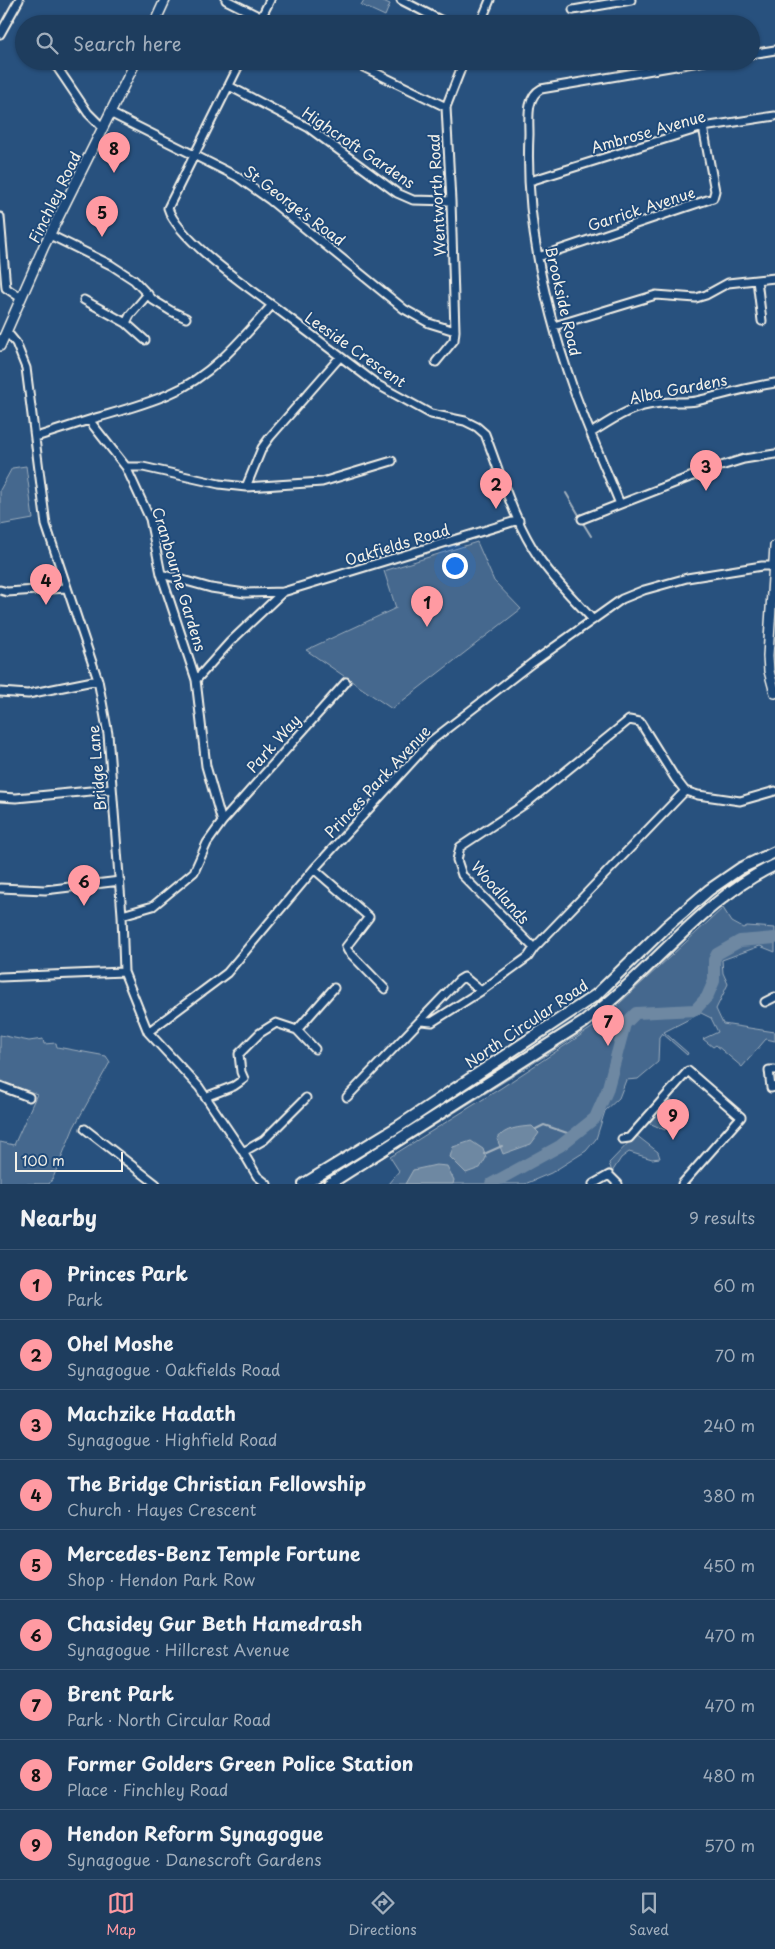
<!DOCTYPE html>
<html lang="en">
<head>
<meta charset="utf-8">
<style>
  :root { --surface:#1e3d5e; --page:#2b4867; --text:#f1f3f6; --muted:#a1aebc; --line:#3c5673; --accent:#ff9aa2 }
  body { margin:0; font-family:"Playpen Sans",sans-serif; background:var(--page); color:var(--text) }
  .scale { position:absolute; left:15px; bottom:12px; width:108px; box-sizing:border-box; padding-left:5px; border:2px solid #f4f1e8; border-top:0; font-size:14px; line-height:18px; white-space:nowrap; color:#f4f1e8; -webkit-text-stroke:4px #1f4a7a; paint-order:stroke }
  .you { position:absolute; left:454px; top:565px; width:18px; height:18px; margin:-12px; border:4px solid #fff; border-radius:50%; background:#1a73e8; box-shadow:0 0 0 8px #1a73e833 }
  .badge { display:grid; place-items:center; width:32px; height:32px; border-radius:50%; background:var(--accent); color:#111; font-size:16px; font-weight:700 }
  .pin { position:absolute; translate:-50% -41px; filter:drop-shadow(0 1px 2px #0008) }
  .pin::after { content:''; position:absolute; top:26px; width:18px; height:15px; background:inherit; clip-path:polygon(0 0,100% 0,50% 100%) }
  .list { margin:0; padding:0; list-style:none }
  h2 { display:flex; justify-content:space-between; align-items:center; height:65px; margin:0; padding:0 20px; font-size:21px }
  h2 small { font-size:16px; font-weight:400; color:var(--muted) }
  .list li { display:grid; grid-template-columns:32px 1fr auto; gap:15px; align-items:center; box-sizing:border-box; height:70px; padding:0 20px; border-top:1px solid var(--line) }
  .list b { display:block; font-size:19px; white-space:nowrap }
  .list p { margin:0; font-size:16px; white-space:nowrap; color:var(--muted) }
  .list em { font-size:16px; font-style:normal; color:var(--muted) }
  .icon { flex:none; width:28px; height:28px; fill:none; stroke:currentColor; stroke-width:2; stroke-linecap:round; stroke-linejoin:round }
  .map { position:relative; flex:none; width:775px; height:1184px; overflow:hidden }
  .search { position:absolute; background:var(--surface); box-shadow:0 1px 4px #0004; left:15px; right:15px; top:15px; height:55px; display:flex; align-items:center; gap:12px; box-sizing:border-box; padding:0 18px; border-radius:28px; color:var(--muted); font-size:19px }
  .sheet { height:695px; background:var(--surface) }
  nav { display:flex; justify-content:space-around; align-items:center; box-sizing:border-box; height:70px; border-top:1px solid var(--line); background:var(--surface); font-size:14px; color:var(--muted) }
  nav a { display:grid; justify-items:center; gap:2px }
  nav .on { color:var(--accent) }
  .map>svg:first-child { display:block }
  .green { fill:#45688e; stroke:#9cacbb }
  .water { fill:#6e88a2; stroke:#a4b2be }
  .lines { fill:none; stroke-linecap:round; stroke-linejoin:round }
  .stream { stroke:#a4b2be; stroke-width:2 }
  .river { stroke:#6e88a2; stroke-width:12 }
  .minor-casing { stroke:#f4f1e8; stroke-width:11 }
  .major-casing { stroke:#f4f1e8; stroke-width:12 }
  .highway-casing { stroke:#f4f1e8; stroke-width:14 }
  .minor { stroke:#1f4a7a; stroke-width:7 }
  .major { stroke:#1f4a7a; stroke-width:9 }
  .highway { stroke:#1f4a7a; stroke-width:10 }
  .labels { text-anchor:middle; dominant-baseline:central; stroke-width:4; stroke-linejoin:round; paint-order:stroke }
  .street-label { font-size:15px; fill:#f4f1e8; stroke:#1f4a7a }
</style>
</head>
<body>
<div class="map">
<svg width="775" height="1184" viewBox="0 0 775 1184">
  <rect width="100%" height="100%" fill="#28517e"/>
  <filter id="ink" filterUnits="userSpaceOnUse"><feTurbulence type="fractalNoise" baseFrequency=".02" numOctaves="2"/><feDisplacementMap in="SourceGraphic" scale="10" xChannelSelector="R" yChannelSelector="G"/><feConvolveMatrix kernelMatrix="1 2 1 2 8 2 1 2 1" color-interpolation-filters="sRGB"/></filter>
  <g filter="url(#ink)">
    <path class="green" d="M 364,0 L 381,0 L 390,4 L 385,16 L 361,5 Z
      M 26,466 L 33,519 L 0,525 L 0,490 L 12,468 Z
      M 477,542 L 494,581 L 521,609 L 392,709 L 306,650 L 396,608 L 384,571 Z
      M 723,904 C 676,948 632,995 580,1034 L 379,1160 L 377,1158 L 381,1156 L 579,1032 L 611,1007 Z
      M 723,908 L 732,922 L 743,928 L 747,926 L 775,928 L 775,952 L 760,946 L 722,960 L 723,973 L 728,984 L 716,1009 L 723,1024 L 775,1032 L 775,1041 L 766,1039 L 742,1067 L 716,1045 L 713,1047 L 703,1039 L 718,1032 L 711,1018 L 701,1013 L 664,1032 L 688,1053 L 687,1055 L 662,1033 L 659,1037 L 658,1062 L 638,1079 L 626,1080 L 619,1098 L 605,1111 L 596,1139 L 586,1151 L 551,1173 L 525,1184 L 388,1184 L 399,1171 L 390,1157 L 501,1088 L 596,1025 Z
      M 0,1035 L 29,1041 L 43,1039 L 44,1044 L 56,1043 L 57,1047 L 106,1056 L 110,1062 L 74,1127 L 53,1178 L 49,1184 L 0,1184 L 0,1142 L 14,1145 L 37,1094 L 0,1081 Z
      M 667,1099 L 671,1100 L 671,1107 L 680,1114 L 679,1122 L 670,1124 L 665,1130 L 649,1123 Z
      M 636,1135 L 658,1152 L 660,1158 L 652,1159 L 629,1152 L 621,1158 L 612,1172 L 609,1163 Z"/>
    <path class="water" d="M 532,1126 L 539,1133 L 531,1144 L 503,1154 L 497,1139 C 505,1128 519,1127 532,1126 Z
      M 471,1141 L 483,1149 L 486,1158 L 480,1168 L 466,1173 L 450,1157 L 453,1147 Z
      M 436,1165 L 447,1166 L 454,1180 L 453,1184 L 405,1184 L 413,1170 Z"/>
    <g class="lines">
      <path class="stream" d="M 566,493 L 579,515
        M 583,523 L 591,536
        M 536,1129 L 544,1125 L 573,1135
        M 484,1154 L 502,1146"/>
      <path class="river" d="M 491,1184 L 560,1146 L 595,1118 L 607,1091 L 625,1024 L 636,1013 L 695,1010 L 707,997 L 714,981 L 714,960 L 717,954 L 740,941 L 775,938"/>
      <defs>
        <path id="minor" d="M 226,0 L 274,24
          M 401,0 L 448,24
          M 573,10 L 631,0
          M 258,24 L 270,0
          M 480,24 L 490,0
          M 0,34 L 19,0
          M 751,54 L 775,50
          M 61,61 L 57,67 L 88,113 L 103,128
          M 241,61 L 168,208 C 177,238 246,286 272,305
          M 351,61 L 446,107
          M 229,86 L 309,128 L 397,193 L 413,200 L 451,201
          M 110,113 L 236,176 L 270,200 L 404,309 L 429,323 L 455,331
          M 530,181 L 703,127 L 775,116
          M 0,217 L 6,288 L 21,298
          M 50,235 L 111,265 L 134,280 L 153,300 L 171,311 L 186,318
          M 538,257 L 713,198 L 715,191 L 703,127
          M 757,280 L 762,321
          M 84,300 L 126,323 L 145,340
          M 126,323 L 130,315 L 148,294
          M 554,326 L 656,295 L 696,298 L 706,295 L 728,283 L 775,278
          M 7,332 L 16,343 L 26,368 L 46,525 L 98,680 L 108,734 L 122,915 L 124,972 L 148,1032 L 199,1087 L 243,1152 L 257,1176 L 267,1184
          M 436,362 L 454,340 L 455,331 L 451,201 L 446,107 L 464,61
          M 89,420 C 116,412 144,405 169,394 C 211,377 243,338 272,305 L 378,385 L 431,414 L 465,421 L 477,427 L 485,434 C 501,475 514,522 539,558 C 554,580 575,600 593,620
          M 591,433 C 616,417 631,406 661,403 C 673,401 684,403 696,401 C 722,395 748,387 775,383
          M 36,437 L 89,420 L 126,467 L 150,519 L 161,574 L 196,680 L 206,766 L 222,822 L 207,843 L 194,872 L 153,906 L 122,915
          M 126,467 L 143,467 L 219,484 L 246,487 L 322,482 L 392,461
          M 246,487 L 262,448 L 270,437 L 340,357
          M 620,504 C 604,465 587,427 573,388 C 545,308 525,218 529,134 C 529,119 526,97 541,89 L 705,61
          M 582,519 L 708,470 L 744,459 L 775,454
          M 161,574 L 211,588 L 245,593 L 283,592 L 519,520
          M 0,590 L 7,592 L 66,588
          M 196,680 L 230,642 L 283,592
          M 0,692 L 28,694 L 98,680
          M 0,797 L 16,798 L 112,789
          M 222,822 L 346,682
          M 314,869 L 369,917 L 346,947 L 348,951 L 385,989
          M 0,888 L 45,890 L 120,881
          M 534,948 L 462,875 L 457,860 L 460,847 L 528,802 L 629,720 L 640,722 L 675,778 L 685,791
          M 0,977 L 124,972
          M 765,1002 L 775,997
          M 421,1021 L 432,1022 L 481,991 L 528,957 L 534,948 L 685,791 L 698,795 L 740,801 L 775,791
          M 297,1030 L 315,1049
          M 148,1032 L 227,973 L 314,869 L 431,741 L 532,663 L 608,609 L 622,599 L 644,590 L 687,578 L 762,566 L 774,566
          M 775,1070 L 769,1070 L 771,1088 L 775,1087
          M 0,1086 L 29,1097
          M 205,1097 L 234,1086 L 244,1079 L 241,1072 L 239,1054 L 260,1033 L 276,1023 L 297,1030 L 334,988
          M 347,1097 L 459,980 L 464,977 L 481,991
          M 85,1129 L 156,1184
          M 622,1139 L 629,1138 L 688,1071 L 741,1117 L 682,1184
          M 243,1152 L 264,1140 L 306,1098
          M 593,1184 L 609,1175 L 618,1184"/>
        <path id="major" d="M 154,24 L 165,0
          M 0,346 L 44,246 L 136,61
          M 775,546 L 768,656 L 769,671 L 775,693"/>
        <path id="highway" d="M 304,1184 L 399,1126 L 596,995 L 667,926 L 709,890 L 741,868 L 775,852
          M 329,1184 L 584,1022 C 595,1013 606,1005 617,995 C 668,950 712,895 775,865"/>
      </defs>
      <use href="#minor" class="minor-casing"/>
      <use href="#major" class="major-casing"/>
      <use href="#highway" class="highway-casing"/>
      <use href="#minor" class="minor"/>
      <use href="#major" class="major"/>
      <use href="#highway" class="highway"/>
    </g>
  </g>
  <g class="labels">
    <g class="street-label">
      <text transform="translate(648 131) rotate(-16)">Ambrose Avenue</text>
      <text transform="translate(359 147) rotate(34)">Highcroft Gardens</text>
      <text transform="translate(436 195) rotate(-93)">Wentworth Road</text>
      <text transform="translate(54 197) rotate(-64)">Finchley Road</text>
      <text transform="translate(295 205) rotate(37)">St George's Road</text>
      <text transform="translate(641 208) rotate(-18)">Garrick Avenue</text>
      <text transform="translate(564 301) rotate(77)">Brookside Road</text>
      <text transform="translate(356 349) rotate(35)">Leeside Crescent</text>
      <text transform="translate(678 388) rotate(-11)">Alba Gardens</text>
      <text transform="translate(397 544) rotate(-17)">Oakfields Road</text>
      <text transform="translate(180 579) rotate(73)">Cranbourne Gardens</text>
      <text transform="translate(273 743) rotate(-48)">Park Way</text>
      <text transform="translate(96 768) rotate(-95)">Bridge Lane</text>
      <text transform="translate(377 781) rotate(-47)">Princes Park Avenue</text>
      <text transform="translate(501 892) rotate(48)">Woodlands</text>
      <text transform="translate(526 1023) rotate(-34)">North Circular Road</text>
    </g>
  </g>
</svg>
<div class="scale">100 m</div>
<div class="you"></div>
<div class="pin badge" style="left:427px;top:627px">1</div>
<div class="pin badge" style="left:496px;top:509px">2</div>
<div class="pin badge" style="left:706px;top:491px">3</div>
<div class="pin badge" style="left:46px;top:605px">4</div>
<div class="pin badge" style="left:102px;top:237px">5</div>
<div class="pin badge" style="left:84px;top:906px">6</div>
<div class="pin badge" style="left:608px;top:1046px">7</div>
<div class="pin badge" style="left:114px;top:173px">8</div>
<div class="pin badge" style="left:673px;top:1140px">9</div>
<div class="search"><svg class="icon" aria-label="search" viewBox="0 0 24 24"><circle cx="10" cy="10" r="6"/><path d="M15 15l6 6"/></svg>Search here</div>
</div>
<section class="sheet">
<h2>Nearby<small>9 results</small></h2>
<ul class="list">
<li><span class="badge">1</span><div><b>Princes Park</b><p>Park</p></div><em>60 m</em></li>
<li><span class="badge">2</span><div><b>Ohel Moshe</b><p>Synagogue · Oakfields Road</p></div><em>70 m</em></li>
<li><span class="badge">3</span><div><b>Machzike Hadath</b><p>Synagogue · Highfield Road</p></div><em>240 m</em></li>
<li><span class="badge">4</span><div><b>The Bridge Christian Fellowship</b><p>Church · Hayes Crescent</p></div><em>380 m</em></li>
<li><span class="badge">5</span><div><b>Mercedes-Benz Temple Fortune</b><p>Shop · Hendon Park Row</p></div><em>450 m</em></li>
<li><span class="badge">6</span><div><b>Chasidey Gur Beth Hamedrash</b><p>Synagogue · Hillcrest Avenue</p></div><em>470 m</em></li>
<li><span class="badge">7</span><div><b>Brent Park</b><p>Park · North Circular Road</p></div><em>470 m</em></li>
<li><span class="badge">8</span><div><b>Former Golders Green Police Station</b><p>Place · Finchley Road</p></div><em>480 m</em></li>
<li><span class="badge">9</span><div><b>Hendon Reform Synagogue</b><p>Synagogue · Danescroft Gardens</p></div><em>570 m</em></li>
</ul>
</section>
<nav>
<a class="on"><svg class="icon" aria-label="map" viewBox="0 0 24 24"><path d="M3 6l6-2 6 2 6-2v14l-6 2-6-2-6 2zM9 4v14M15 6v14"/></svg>Map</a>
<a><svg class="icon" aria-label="directions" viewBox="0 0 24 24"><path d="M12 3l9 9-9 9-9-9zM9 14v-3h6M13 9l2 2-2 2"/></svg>Directions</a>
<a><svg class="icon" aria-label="saved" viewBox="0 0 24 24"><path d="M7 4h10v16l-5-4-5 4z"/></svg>Saved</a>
</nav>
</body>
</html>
